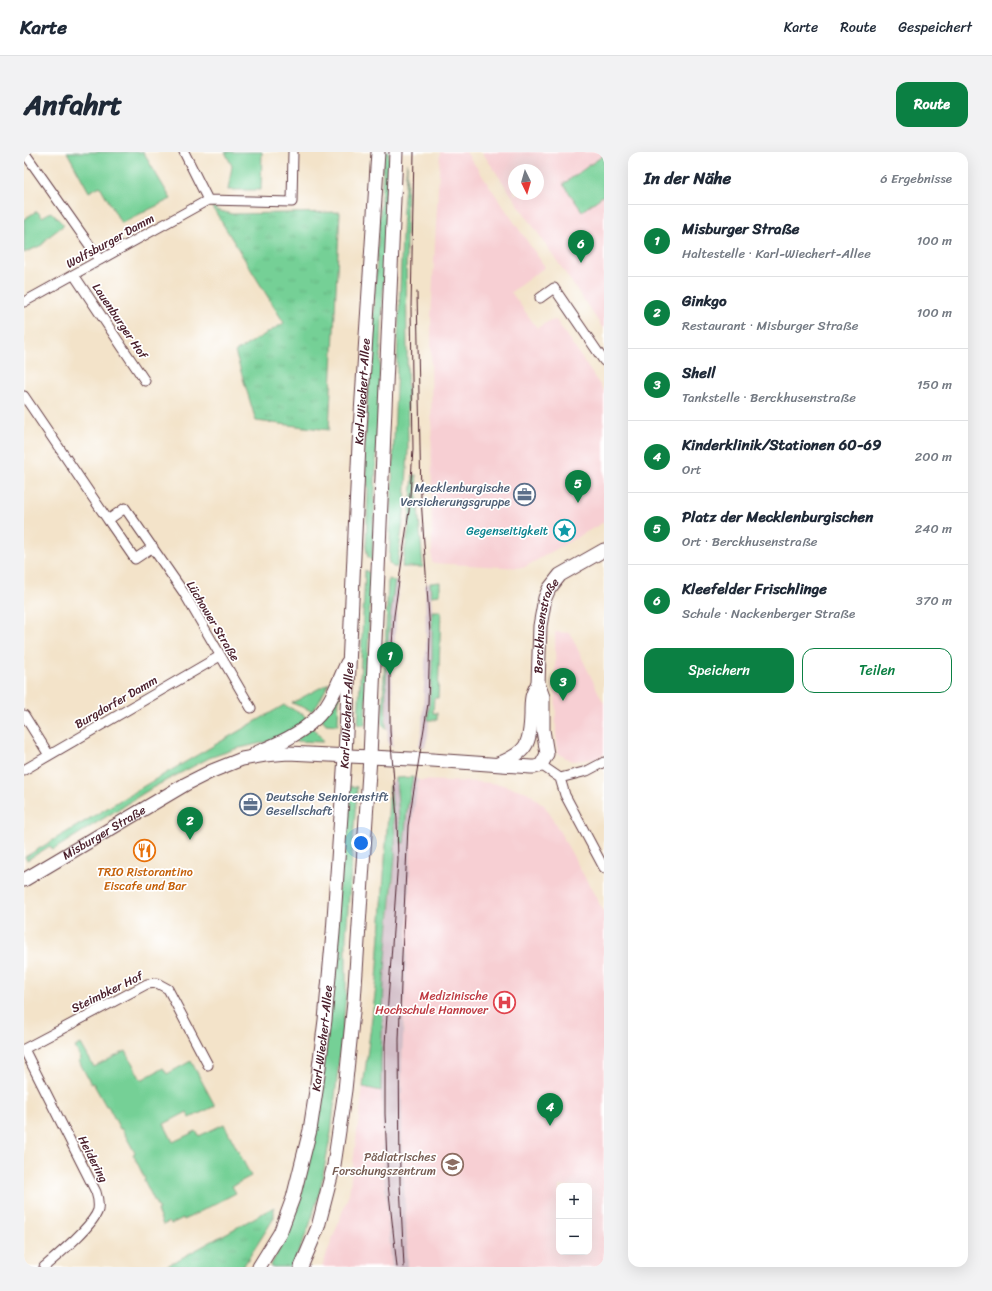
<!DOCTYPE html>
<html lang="de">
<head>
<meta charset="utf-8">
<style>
  :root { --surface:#fff; --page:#f2f2f3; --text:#1f2937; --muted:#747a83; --line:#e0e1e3; --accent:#0b8043 }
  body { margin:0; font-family:Sriracha,sans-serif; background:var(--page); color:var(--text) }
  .controls { position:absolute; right:12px; bottom:12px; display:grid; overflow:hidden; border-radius:8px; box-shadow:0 4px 16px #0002 }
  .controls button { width:36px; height:36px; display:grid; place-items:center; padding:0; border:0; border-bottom:1px solid var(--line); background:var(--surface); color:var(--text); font:20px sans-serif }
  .compass { position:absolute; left:484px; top:12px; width:36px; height:36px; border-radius:50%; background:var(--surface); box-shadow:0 4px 16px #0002; rotate:175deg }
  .you { position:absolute; left:337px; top:691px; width:14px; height:14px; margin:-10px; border:3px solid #fff; border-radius:50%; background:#1a73e8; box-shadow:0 0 0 6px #1a73e833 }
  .badge { display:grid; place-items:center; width:26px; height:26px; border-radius:50%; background:var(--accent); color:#fff; font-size:13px; font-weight:700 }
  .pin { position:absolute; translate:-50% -33px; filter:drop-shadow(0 1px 2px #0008) }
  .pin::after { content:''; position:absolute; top:21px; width:14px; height:12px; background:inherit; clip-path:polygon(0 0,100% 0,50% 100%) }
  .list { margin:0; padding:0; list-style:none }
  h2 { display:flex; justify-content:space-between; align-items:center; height:52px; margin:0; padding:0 16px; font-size:17px }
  h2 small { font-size:13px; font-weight:400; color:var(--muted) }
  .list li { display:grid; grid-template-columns:26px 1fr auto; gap:12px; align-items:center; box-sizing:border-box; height:72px; padding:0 16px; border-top:1px solid var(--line) }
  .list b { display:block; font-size:15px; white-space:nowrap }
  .list p { margin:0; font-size:13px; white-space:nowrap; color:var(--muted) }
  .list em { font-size:13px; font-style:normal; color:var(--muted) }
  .actions { display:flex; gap:8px; padding:12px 16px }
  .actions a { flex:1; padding:9px 0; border:1px solid var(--accent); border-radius:12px; text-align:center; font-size:14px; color:var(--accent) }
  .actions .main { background:var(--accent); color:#fff }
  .map { position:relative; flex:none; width:580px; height:1115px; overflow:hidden; border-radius:12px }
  header { display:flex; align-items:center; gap:24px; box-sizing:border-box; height:56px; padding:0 20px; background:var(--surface); border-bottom:1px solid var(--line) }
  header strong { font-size:19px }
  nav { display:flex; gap:22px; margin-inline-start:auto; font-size:14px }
  .intro { display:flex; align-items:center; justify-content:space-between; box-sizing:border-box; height:96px; padding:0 24px }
  h1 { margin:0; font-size:28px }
  .button { padding:10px 18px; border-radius:12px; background:var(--accent); color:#fff; font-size:14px; font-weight:700 }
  main { display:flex; gap:24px; padding:0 24px }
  aside { flex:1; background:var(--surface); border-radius:12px; box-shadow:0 4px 16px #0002 }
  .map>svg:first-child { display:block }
  .built { fill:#f7cfd3; fill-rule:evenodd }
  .industrial { fill:#d2bdc7 }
  .green { fill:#75d096; stroke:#607860 }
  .park { fill:url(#park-tufts); stroke:#607860 }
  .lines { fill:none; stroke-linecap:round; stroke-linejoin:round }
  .street-casing { stroke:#633c43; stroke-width:11 }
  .secondary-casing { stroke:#633c43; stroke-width:15 }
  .street { stroke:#fff; stroke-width:9 }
  .secondary { stroke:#fff; stroke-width:13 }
  .tram { stroke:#4a1f2b; stroke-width:1 }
  .labels { text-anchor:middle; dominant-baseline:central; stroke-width:3.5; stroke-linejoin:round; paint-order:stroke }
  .street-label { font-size:12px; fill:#4a1f2b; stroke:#fff }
  .service-label { font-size:12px; fill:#4e5e75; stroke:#fff; text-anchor:end }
  .culture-label { font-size:12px; fill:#0d838f; stroke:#fff; text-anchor:end }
  .food-label { font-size:12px; fill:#c56008; stroke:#fff }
  .health-label { font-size:12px; fill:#be3a42; stroke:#fff; text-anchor:end }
  .education-label { font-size:12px; fill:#785e54; stroke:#fff; text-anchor:end }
</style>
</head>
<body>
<header>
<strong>Karte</strong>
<nav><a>Karte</a><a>Route</a><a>Gespeichert</a></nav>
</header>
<div class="intro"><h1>Anfahrt</h1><a class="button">Route</a></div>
<main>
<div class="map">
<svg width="580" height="1115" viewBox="0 0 580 1115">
  <defs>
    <pattern id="park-tufts" width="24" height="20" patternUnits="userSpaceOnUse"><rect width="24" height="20" fill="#75d096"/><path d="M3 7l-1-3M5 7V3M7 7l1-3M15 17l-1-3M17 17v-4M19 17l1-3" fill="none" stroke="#67b281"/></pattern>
  </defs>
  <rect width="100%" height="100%" fill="#fff"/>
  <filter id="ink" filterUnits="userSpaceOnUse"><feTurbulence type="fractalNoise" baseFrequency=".025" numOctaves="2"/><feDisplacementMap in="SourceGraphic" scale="8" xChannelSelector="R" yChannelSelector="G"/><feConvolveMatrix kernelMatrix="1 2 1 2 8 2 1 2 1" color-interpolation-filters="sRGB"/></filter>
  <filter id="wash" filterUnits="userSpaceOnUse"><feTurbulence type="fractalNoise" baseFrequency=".012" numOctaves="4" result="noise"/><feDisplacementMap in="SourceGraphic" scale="16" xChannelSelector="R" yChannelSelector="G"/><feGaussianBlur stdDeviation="0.9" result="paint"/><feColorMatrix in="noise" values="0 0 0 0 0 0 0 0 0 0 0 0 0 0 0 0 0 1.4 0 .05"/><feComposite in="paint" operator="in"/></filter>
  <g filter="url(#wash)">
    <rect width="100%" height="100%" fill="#f3e3c9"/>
    <path class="built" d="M 416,0 L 442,0 L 521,115 L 487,140 L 513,176 L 525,169 L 532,168 L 580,239 L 580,370 L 499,416 L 408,411 L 407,165 Z
      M 458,0 L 580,0 L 580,178 L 555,141 ZM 490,18 L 514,18 L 514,42 L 490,42 Z
      M 531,480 L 546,481 L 580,552 L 580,602 L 572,607 L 547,609 L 534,601 L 532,582 Z
      M 394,628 L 456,630 L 476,632 L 503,640 L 512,647 L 520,653 L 526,662 L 580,760 L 580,1115 L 384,1115 L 378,986 L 378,911 L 388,672 ZM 535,1034 L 565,1034 L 565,1100 L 535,1100 Z
      M 339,935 L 357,939 L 359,1000 L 363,1064 L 368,1115 L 298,1115 L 325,1042 Z"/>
    <path class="industrial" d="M 371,429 L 375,432 L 368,521 L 369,594 L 367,594 L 364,593 L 362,537 L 367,453 Z
      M 406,431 L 408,459 L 408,517 L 404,583 L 401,595 L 395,594 L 398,576 L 402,493 L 401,433 Z
      M 389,625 L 394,628 L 388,672 L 378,911 L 378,986 L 384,1115 L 368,1115 L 363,1064 L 359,1000 L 357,939 L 357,907 L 360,828 L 370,725 L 371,682 L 366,632 L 372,626 L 377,691 L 380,691 L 383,658 Z"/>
    <path class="green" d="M 43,0 L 119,0 L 147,47 L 97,71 L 76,34 L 65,40 Z
      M 201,0 L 238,0 L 237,38 L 204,38 L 208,14 Z
      M 360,0 L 365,0 L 348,409 L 344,405 L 342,396 L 344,337 L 340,301 Z
      M 580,3 L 580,43 L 558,59 L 539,32 Z
      M 383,11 L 382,93 L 384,298 L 381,353 L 373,415 L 369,415 L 365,411 L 377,111 L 379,55 Z
      M 13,59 L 18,65 L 27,60 L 40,73 L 23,86 L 18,93 L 0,101 L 0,67 Z
      M 389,323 L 392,323 L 394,354 L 399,415 L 378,415 L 384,381 Z
      M 341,418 L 347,422 L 341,573 L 334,573 Z
      M 364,427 L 371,429 C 363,478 361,528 362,577 L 358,573 Z
      M 416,430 L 416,443 L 407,444 L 406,431 Z
      M 408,459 L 417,459 L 414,546 L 410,546 L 409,561 L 413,561 L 413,568 L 404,568 L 408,517 Z
      M 305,531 L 294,552 L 288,559 L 268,551 Z
      M 315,540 L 314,573 L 302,572 L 297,566 Z
      M 260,553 L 279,562 L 283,568 L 261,582 L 242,590 L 211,597 L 185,606 L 128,636 L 29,698 L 26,694 L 3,708 L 1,705 L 125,631 Z
      M 288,575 L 299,588 L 299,590 L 271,589 Z
      M 389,625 L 383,658 L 380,691 L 377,691 L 372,626 Z
      M 366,632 L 371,682 L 371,704 L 360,828 L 357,907 L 357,939 L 339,935 L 353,827 Z
      M 324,634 L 333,635 L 322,785 L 322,845 L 307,981 L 296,1039 L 285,1075 L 268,1115 L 246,1115 L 270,1069 L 278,1040 L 296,950 Z
      M 57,892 L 70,915 L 102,899 L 117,928 L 139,916 L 143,922 L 167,909 L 191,954 L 166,966 L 163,960 L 140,972 L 149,990 L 172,979 L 175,984 L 200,972 L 227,1024 L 208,1034 L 212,1041 L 160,1068 L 159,1066 L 147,1072 L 145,1070 L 139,1073 L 133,1059 L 135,1058 L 120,1028 L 121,1027 L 109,1002 L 111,1001 L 98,977 L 96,977 L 84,954 L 82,954 L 69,931 L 67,932 L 55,909 L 57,907 L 51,895 Z"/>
    <path class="park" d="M 184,48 L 193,58 L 208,62 L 316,60 L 305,278 L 232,269 L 211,200 L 260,171 Z
      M 250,1055 L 250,1066 L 219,1115 L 141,1115 Z"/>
  </g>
  <g filter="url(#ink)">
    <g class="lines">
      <defs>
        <path id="street" d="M 0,0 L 76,108
          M 160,0 L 184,48
          M 184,48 L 268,50 L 269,0
          M 50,123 L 121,229
          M 516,146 L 530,136 L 580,209
          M 0,150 L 184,48
          M 0,244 L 84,368
          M 129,395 L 111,407 L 84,368 L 101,356 L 160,441 L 227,556
          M 0,563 L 25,603
          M 517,613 L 536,626 L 541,643 L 580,716
          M 0,618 L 196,504
          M 536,626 L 563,619 L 580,610
          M 0,897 L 72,1040 C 74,1046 75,1051 74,1058 C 69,1074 34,1103 20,1115
          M 0,897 L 123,832 L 133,831 L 144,837 L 184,913"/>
        <g id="secondary">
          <path d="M 232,601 C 253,592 275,583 291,567 C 307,553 314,530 323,511"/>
          <path d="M 474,612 C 503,600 506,593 507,563 C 507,558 507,550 508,545 C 509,540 512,535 514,531"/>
          <path id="s1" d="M 0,728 L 162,632 L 188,619 L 218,607 L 241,603 L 264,601 L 408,608 L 507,615 L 511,615 L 517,613 L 523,602 L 519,578 L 519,545 L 514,531 L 516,474 L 521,446 L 525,437 L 536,423 L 580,398"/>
          <path id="s2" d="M 235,1115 L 256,1081 L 269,1046 L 286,978 L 292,939 L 301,868 L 309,781 L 321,604 L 335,292 L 354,0"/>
          <path d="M 277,1115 L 294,1075 L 310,1013 L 321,938 L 330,850 L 346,605 L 372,0"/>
        </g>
      </defs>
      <use href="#street" class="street-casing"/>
      <use href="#secondary" class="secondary-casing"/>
      <use href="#street" class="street"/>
      <use href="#secondary" class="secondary"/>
      <path class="tram" d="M 373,1115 L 364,1032 L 361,962 L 361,892 L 374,708 L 373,667 L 366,579 L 366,523 L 370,464 L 385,359 L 389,297 L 387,156 L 390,0
        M 380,1115 L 376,1031 L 375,888 L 378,803 L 384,674 L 404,552 L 406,481 L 397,346 L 393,140"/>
    </g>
  </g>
  <defs>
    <symbol id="office-ring" viewBox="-11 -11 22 22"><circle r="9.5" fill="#fff" stroke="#5c6f8a" stroke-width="1.5"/><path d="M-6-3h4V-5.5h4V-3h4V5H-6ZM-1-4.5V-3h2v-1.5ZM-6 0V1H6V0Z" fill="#5c6f8a"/></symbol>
    <symbol id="sight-ring" viewBox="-11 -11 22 22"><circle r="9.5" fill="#fff" stroke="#0f9aa8" stroke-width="1.5"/><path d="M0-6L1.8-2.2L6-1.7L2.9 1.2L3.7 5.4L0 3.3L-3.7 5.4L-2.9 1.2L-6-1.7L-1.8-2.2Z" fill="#0f9aa8"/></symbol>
    <symbol id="restaurant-ring" viewBox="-11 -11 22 22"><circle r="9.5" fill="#fff" stroke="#e8710a" stroke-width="1.5"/><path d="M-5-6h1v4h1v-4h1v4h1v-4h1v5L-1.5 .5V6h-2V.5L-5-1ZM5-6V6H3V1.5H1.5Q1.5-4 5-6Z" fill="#e8710a"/></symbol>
    <symbol id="hospital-ring" viewBox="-11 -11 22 22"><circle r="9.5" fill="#fff" stroke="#e0444e" stroke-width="1.5"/><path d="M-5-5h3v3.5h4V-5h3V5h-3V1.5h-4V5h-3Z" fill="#e0444e"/></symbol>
    <symbol id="university-ring" viewBox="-11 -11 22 22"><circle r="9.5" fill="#fff" stroke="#8d6e63" stroke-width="1.5"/><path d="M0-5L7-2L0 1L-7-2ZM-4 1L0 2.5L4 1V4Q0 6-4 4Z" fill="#8d6e63"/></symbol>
  </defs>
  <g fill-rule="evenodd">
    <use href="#office-ring" x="488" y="330" width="25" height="25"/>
    <use href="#sight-ring" x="528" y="366" width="25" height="25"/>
    <use href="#office-ring" x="214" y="640" width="25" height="25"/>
    <use href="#restaurant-ring" x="108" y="686" width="25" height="25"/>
    <use href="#hospital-ring" x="468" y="838" width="25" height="25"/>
    <use href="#university-ring" x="416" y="1000" width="25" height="25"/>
  </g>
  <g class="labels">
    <g class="street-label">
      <text transform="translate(86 89) rotate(-29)">Wolfsburger Damm</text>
      <text transform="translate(96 169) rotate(56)">Lauenburger Hof</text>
      <text stroke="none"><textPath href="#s2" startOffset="888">Karl-Wiechert-Allee</textPath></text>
      <text transform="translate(189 469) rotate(59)">Lüchower Straße</text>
      <text stroke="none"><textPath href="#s1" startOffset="693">Berckhusenstraße</textPath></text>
      <text transform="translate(92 550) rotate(-30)">Burgdorfer Damm</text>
      <text stroke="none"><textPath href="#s2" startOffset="564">Karl-Wiechert-Allee</textPath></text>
      <text stroke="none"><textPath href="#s1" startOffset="93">Misburger Straße</textPath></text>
      <text transform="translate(83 840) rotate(-26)">Steimbker Hof</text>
      <text stroke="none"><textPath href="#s2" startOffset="240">Karl-Wiechert-Allee</textPath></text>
      <text transform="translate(69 1007) rotate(63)">Heidering</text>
    </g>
    <g class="service-label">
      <text x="486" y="336">Mecklenburgische<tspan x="486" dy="14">Versicherungsgruppe</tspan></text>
      <text x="242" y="645" text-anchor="start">Deutsche Seniorenstift<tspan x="242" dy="14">Gesellschaft</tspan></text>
    </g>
    <g class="culture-label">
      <text x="524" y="379">Gegenseitigkeit</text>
    </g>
    <g class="food-label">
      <text x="121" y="720">TRIO Ristorantino<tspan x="121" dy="14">Eiscafe und Bar</tspan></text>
    </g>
    <g class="health-label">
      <text x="464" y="844">Medizinische<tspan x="464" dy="14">Hochschule Hannover</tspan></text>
    </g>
    <g class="education-label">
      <text x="412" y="1005">Pädiatrisches<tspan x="412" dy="14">Forschungszentrum</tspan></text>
    </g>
  </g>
</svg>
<div class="controls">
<button>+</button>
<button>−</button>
</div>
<svg class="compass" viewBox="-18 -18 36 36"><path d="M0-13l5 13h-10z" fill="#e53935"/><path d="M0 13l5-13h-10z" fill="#747a83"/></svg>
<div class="you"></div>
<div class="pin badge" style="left:366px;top:523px">1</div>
<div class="pin badge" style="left:166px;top:688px">2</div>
<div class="pin badge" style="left:539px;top:549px">3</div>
<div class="pin badge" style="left:526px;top:974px">4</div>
<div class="pin badge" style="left:554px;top:351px">5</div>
<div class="pin badge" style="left:557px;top:111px">6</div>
</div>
<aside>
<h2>In der Nähe<small>6 Ergebnisse</small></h2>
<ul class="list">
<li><span class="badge">1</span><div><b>Misburger Straße</b><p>Haltestelle · Karl-Wiechert-Allee</p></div><em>100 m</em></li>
<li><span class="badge">2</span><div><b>Ginkgo</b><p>Restaurant · Misburger Straße</p></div><em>100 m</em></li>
<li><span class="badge">3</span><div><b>Shell</b><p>Tankstelle · Berckhusenstraße</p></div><em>150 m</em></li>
<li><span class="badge">4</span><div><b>Kinderklinik/Stationen 60-69</b><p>Ort</p></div><em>200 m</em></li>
<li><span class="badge">5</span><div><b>Platz der Mecklenburgischen</b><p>Ort · Berckhusenstraße</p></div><em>240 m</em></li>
<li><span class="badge">6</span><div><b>Kleefelder Frischlinge</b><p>Schule · Nackenberger Straße</p></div><em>370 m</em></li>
</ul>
<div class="actions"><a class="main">Speichern</a><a>Teilen</a></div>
</aside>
</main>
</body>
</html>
